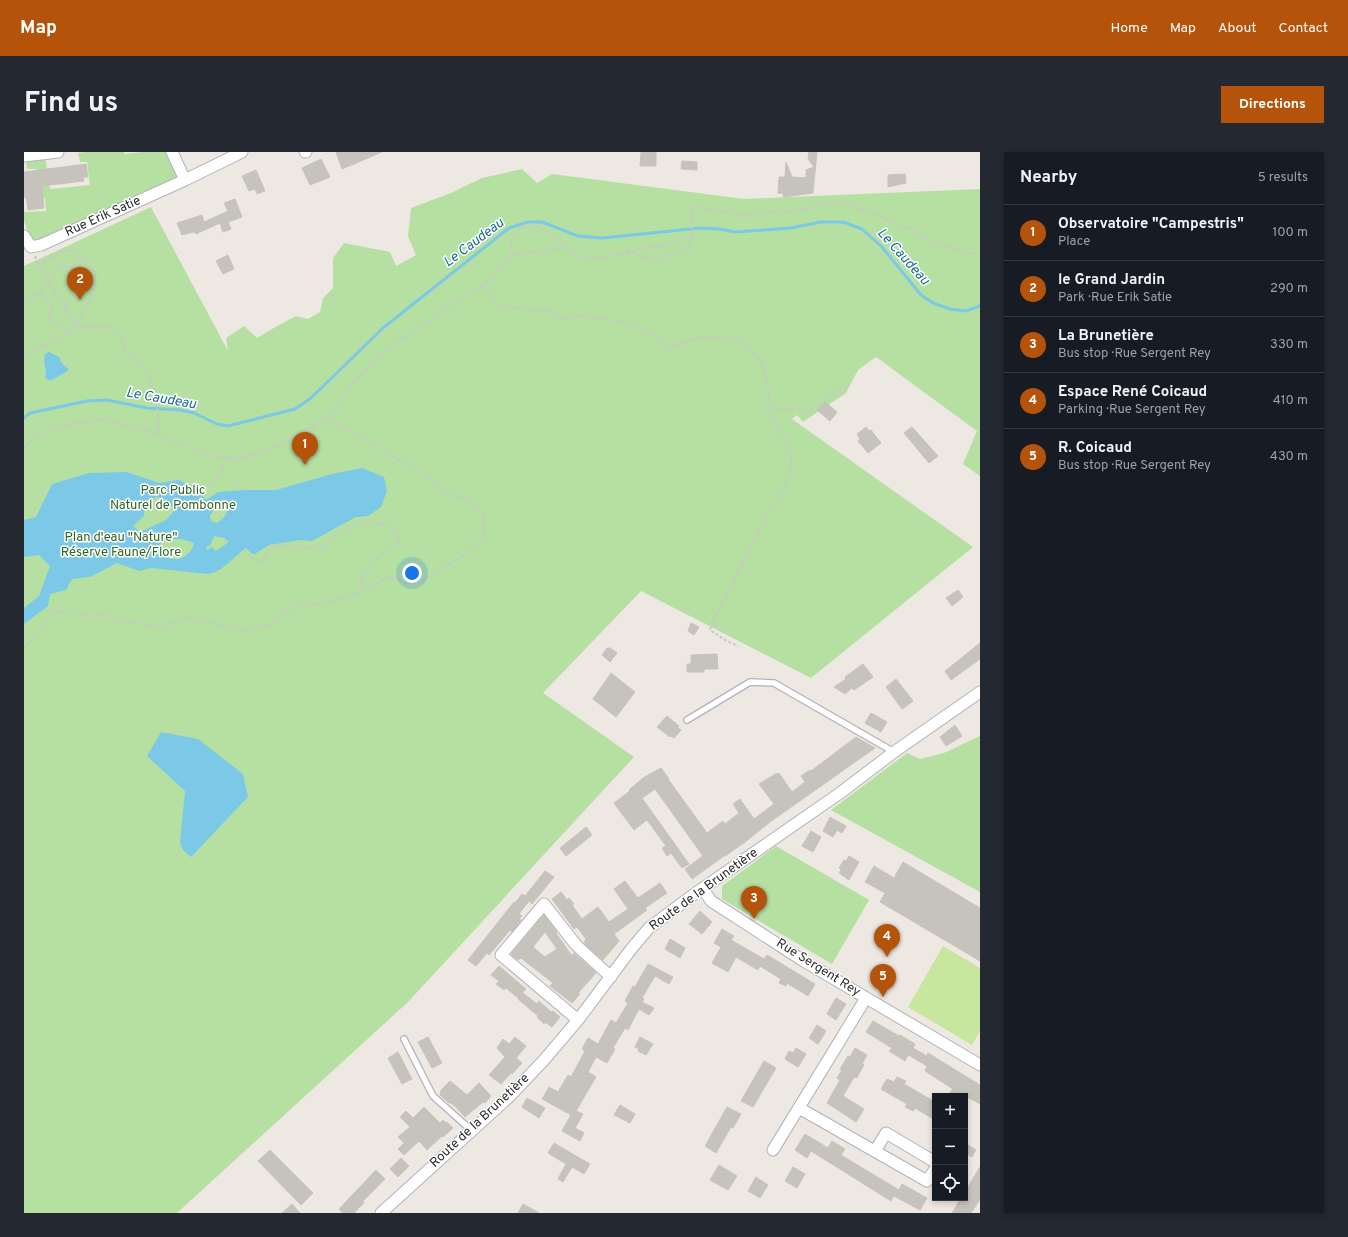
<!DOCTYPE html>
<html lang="en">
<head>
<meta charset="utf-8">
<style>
  :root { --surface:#171b24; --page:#242831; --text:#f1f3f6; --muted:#9ea1a6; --line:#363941; --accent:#b45309 }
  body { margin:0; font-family:Overpass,sans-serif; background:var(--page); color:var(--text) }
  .controls { position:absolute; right:12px; bottom:12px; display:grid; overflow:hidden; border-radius:0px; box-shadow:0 2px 6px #0003 }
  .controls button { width:36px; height:36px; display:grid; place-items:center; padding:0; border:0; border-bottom:1px solid var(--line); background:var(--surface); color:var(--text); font:20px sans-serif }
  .you { position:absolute; left:388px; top:421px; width:14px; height:14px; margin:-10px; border:3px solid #fff; border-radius:50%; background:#1a73e8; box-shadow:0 0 0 6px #1a73e833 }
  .badge { display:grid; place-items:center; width:26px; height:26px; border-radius:50%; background:var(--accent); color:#fff; font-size:13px; font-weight:700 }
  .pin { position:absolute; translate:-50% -33px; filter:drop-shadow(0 1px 2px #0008) }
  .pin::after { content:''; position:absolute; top:21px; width:14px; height:12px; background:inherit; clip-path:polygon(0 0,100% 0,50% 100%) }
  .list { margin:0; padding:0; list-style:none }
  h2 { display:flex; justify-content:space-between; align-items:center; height:52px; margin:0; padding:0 16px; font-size:17px }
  h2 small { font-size:13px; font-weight:400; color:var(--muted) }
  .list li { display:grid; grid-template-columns:26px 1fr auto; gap:12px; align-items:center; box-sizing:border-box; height:56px; padding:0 16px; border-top:1px solid var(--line) }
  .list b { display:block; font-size:15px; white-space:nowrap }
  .list p { margin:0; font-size:13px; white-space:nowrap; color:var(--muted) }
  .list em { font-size:13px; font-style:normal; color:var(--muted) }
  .icon { flex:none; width:22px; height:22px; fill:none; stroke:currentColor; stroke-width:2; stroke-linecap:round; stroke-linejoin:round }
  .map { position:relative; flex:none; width:956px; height:1061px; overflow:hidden; border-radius:0px }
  header { display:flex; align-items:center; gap:24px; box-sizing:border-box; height:56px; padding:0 20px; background:var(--accent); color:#fff }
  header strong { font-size:19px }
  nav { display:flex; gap:22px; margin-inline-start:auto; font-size:14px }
  .intro { display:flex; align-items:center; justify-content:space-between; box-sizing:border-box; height:96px; padding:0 24px }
  h1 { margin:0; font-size:28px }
  .button { padding:10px 18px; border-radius:0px; background:var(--accent); color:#fff; font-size:14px; font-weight:700 }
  main { display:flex; gap:24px; padding:0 24px }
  aside { flex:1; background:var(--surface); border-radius:0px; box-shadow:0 2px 6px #0003 }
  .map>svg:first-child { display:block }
  .green { fill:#b6dfa2 }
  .pitch { fill:#c7e69e }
  .water { fill:#7cc9e7; fill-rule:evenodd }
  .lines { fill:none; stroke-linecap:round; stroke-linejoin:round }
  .stream { stroke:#7cc9e7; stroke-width:3 }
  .building { fill:#c6c2bc; stroke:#c9c4ba; fill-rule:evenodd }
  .service-casing { stroke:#b1b2bc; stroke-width:8 }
  .minor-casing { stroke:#b1b2bc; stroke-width:13 }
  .path { stroke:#c8c8c8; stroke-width:2; stroke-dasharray:3 2; stroke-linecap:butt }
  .service { stroke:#fff; stroke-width:5.5 }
  .minor { stroke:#fff; stroke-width:11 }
  .labels { text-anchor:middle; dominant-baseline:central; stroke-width:3; stroke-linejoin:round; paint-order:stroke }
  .street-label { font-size:13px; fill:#2d2d2d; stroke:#fff }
  .park-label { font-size:13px; fill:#2e6621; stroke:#fff }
  .water-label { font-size:14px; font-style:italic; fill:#186a96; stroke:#fff }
</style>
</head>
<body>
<header>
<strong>Map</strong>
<nav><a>Home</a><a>Map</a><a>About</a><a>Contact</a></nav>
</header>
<div class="intro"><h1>Find us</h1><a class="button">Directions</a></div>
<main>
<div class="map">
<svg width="956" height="1061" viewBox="0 0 956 1061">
  <rect width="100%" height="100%" fill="#ede8e1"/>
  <path class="green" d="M 61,0 L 100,0 L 101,2 L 119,0 L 144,0 L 156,25 L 17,89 L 12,89 L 6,87 L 0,68 L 0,60 L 22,59 L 21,46 L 18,46 L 13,17 L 3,17 L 2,7 L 21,4 L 26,37 L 66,33 L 63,10 L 56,10 L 54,1 Z
    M 498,17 L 513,31 L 528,22 L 720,47 L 956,37 L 956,324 L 939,312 L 953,279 L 852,205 L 834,218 L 822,241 L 779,270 L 773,263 L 768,267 L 949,395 L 787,526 L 617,439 L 519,541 L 610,605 L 384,850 L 153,1061 L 0,1061 L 0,114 L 127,55 L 204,199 L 202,186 L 220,174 L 233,186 L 248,177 L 272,164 L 284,167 L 296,160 L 299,146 L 309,136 L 309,106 L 320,91 L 366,100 L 372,114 L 392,103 L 384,84 L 387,56 L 427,41 L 458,26 Z
    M 956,584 L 956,740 L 807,658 L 883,601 L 896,607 L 920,601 Z
    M 752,694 L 845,748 L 808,812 L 698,747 L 698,734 Z"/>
  <path class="pitch" d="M 919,794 L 956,816 L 956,879 L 948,893 L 884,855 Z"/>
  <path class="water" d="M 25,200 L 35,205 L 37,210 L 45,218 L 28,228 L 24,228 L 21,225 L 22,221 L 20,209 L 21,202 Z
    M 338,316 L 360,325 L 363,339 L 357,355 L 344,364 L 332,365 L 288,389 L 277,388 L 245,393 L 231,402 L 227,401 L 222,396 C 209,405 200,419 184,422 L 127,416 L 115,419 L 93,411 L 66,425 L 48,427 L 42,438 L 26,442 L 24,454 L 0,472 L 0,456 L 15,444 L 26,414 L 15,403 L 0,405 L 0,368 L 12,365 L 28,332 L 65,321 L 103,320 L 135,331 L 155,328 L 172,336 L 182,348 L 194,340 L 221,338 L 252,338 L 308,322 ZM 133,345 L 142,348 L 151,358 L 142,368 L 116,380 L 109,374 L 120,364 L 121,349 ZM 198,351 L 203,352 C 204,362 201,365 193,371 L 187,369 L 186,364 L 189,359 ZM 190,384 L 200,386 L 205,390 L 192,399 L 188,395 L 183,398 L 182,396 L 187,392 ZM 150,387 L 158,387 L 170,391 C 169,398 162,406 154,407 C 149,408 140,405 135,403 L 137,390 Z
    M 137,580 L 174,587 L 219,622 L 224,645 L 167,705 L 159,698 L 156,691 L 161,639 L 123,604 Z"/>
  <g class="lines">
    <path class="stream" d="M 0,266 L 6,261 L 63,249 L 83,248 L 123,256 L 156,258 L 170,261 L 193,272 L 204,274 L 271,257 L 287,246 L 359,176 L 485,76 L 504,70 L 518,70 L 554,84 L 578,86 L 676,76 L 695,77 L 712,80 L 767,76 L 797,70 L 819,70 L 838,77 L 858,95 L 897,143 L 909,151 L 926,157 L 942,159 L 956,154"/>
  </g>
  <path class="building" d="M 312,0 L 358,0 L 318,17 Z
    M 617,0 L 632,0 L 632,14 L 616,14 Z
    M 785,0 L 793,0 L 789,41 L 759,45 L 760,42 L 754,41 L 755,25 L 761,25 L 762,10 L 768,25 L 782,26 L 782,18 L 790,15 L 784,7 Z
    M 297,7 L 306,25 L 286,33 L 278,16 Z
    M 658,9 L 673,10 L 673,18 L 657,17 Z
    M 62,12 L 64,25 L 59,25 L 60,29 L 18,34 L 20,56 L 4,58 L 2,45 L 0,46 L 0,20 Z
    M 232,18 L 241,39 L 233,42 L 231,37 L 225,39 L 218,24 Z
    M 881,22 L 882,31 L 864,35 L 864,23 Z
    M 211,47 L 218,65 L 204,70 L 207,77 L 199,80 L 196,71 L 172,82 L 170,80 L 158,83 L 153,71 L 178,63 L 180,70 L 204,59 L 200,51 Z
    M 204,103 L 210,117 L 199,122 L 192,109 Z
    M 801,250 L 813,260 L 806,269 L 793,258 Z
    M 842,275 L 845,279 L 847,278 L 857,291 L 844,301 L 834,289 L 836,287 L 833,282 Z
    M 888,275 L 914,304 L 905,311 L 880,281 Z
    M 934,438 L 939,445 L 928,454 L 922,446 Z
    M 667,471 L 675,475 L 670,483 L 664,479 Z
    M 956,491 L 956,507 L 927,528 L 921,519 Z
    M 583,496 L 586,496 L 593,501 L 586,510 L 578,503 Z
    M 693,502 L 694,517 L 680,517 L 680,520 L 663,520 L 663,512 L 667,512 L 667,503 Z
    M 839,512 L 849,525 L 830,538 L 828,536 L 821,542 L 810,535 L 822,527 L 821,525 Z
    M 587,521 L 611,540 L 592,565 L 569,547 Z
    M 872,527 L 889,549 L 878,557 L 862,535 Z
    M 847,561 L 863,570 L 857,580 L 841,571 Z
    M 643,564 L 655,574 L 653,575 L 657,578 L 650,586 L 647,584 L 646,585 L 633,575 Z
    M 931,573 L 938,584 L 922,594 L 916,585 Z
    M 832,585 L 851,596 L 746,670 L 720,691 L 701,704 L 700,704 L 668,727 L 661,717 L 679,704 L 631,637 L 618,646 L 665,712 L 658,716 L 647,701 L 643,704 L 638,696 L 642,694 L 623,668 L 610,678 L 590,651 L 606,639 L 605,638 L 619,626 L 637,616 L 645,627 L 644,627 L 683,681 L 699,669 L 701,672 L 715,661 L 709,652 L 716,647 L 730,667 L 750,652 L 735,632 L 753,621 L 754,622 L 755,621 L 768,640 L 781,630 L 777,624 L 786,618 L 787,619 Z
    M 806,665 L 822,674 L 818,681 L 813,678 L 809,685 L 799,679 Z
    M 562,675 L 568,683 L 542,704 L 536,696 Z
    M 787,679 L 797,685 L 789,700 L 778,694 Z
    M 825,704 L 835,710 L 825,728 L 815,721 L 817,718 L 815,716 L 820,708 L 822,709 Z
    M 879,710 L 956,756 L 956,809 L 856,750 L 861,741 L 841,730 L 850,714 L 870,726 Z
    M 521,719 L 530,725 L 508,752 L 505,749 L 495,762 L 498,764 L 495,767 L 497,768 L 488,780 L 486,778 L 465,803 L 463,801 L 452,814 L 444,808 L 490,750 L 491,751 L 498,742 L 501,744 Z
    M 601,729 L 614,746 L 636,731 L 643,741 L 621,756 L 623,758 L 590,782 L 595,789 L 579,808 L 562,793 L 560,790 L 562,787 L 553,775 L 550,777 L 528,747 L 537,740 L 543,748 L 545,746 L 550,752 L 548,753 L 558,767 L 574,755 L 585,770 L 604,757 L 590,737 Z
    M 676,759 L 688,770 L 678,782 L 665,772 Z
    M 520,763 L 533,780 L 532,781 L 548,804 L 550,801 L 572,821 L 554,841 L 556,842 L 548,851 L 526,834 L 529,831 L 497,806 L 494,808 L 487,802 ZM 521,780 L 533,797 L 521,805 L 509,795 Z
    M 698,777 L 710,784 L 707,788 L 740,807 L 743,803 L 791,832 L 784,844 L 763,831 L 762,834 L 755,831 L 757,827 L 736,814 L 734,818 L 712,805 L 704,820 L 688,811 L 697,795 L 690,791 Z
    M 646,787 L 661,796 L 656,806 L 641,797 Z
    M 624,812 L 649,825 L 645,832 L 631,824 L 618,846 L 620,847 L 618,850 L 630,856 L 625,863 L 615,857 L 604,878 L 601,876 L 589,896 L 591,897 L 583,911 L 572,905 L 564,920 L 572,925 L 552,959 L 559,962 L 551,976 L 560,981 L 556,989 L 538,979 L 547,963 L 518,947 L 525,935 L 534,940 L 544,923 L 547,925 L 561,899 L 558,897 L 564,886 L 574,892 L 587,868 L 592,871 L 604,851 L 601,849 L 609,834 L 611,835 Z
    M 475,814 L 502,837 L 494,846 L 482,836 L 480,838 L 472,832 L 475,829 L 467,823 Z
    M 499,841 L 513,852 L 515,849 L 527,860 L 529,859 L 536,865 L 528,875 L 521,870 L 520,872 L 513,865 L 514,864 L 494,847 Z
    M 812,846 L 822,852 L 812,868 L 803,862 Z
    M 849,869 L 875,884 L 876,883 L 891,892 L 889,896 L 903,904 L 904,901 L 956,933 L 956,952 L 936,941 L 934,944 L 932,944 L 926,940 L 929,937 L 901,919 L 903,914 L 888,905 L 884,903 L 881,909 L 865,899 L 868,896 L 842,880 Z
    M 793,873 L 802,879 L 794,892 L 785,886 Z
    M 404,885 L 418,911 L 408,916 L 394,890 Z
    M 491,885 L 502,894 L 492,906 L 498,911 L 488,922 L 487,921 L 477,932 L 465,923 L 481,905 L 473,896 L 479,887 L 485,892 Z
    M 616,885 L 629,892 L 622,903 L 614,899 L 615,897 L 611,895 Z
    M 772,896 L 782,902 L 774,915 L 761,907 L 765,899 L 769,901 Z
    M 831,896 L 843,903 L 838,912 L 840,913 L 836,920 L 833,926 L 830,925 L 819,944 L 840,957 L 832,970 L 803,951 L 816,928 L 813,926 L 818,918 L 816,917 L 824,904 L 826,905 Z
    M 374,900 L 388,927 L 378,932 L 364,906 Z
    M 740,909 L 752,916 L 729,955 L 717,949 Z
    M 873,925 L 882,929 L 880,932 L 911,950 L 911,968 L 891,956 L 889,959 L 881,955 L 883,952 L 857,937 L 863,927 L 870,930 Z
    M 426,929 L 443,943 L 455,931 L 467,944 L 461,951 L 459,950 L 441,965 L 430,953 L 424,950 L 416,943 L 417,938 Z
    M 503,946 L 521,956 L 515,966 L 498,955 Z
    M 596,953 L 611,962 L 606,971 L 590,963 Z
    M 400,955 L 416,971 L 419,968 L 422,971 L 423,970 L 429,976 L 419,985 L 418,984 L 403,998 L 395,989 L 380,1003 L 374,997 L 380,991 L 374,985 L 386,975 L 376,965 L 382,959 L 389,966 Z
    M 703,955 L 717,962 L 709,976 L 707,975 L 692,1001 L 681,994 Z
    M 781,982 L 804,996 L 808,989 L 821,997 L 817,1003 L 840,1017 L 875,1038 L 878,1032 L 903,1046 L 896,1058 L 870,1044 L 867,1049 L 787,999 L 783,1006 L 771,998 Z
    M 530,991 L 566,1012 L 560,1022 L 548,1015 L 539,1030 L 534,1027 L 542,1012 L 524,1001 Z
    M 941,991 L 952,998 L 948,1005 L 941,1001 Z
    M 246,998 L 289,1041 L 277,1053 L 234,1009 Z
    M 377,1006 L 385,1014 L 374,1025 L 366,1017 Z
    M 695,1013 L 713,1024 L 704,1038 L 686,1028 Z
    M 769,1015 L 781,1022 L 773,1036 L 761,1029 Z
    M 956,1015 L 956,1047 L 951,1055 L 947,1061 L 928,1061 L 937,1046 L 941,1046 L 941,1040 Z
    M 352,1018 L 361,1027 L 339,1049 L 340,1051 L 330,1061 L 319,1061 L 315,1057 Z
    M 732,1025 L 744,1033 L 736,1046 L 724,1039 Z
    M 268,1052 L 276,1061 L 258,1061 Z
    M 499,1052 L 515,1061 L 494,1061 Z"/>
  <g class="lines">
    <defs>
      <path id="service" d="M 663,568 L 726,530 L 750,531 L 870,600
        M 380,887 L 409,944 L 447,978"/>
      <path id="minor" d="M 148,0 L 161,28
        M 281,0 L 282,0
        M 0,4 L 34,0
        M 0,84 L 7,95 L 17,93 L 161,28 L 218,0
        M 679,737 L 687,749 L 778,808 L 956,913
        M 554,868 L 477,803 L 520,752 L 552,793 L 587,825
        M 775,956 L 903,1029 L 911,1017
        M 749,998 L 842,846
        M 851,999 L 862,981 L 911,1010
        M 357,1061 L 485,945 L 520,908 L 554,868 L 608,796 L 625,776 L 669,743 L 816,641 L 870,600 L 956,540"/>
    </defs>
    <use href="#service" class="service-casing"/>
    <use href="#minor" class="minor-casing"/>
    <path class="path" d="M 603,100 C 624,95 651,94 669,84
      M 489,103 L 541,96
      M 11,104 L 19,122 L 53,173
      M 14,112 L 40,99 L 49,99 L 56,103 L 67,114 L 71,123 L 70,137 L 53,174
      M 47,118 L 56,104
      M 54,133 L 70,135
      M 459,134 L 475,154 L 497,157 L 523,159 L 540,167 L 556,164 L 587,168 L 616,176 L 648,195 L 679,185 L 719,188 C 740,211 748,225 743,257 C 754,275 768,293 767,315 C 767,329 753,347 746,359 C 726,396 707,434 688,471 L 686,478 L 701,488 L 714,494
      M 15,142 L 30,119 L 34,115 L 42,114 C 62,129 52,139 41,155
      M 0,154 L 10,144 L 15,142 L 26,151 L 28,158 C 25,161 24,164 26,168 L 45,180
      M 0,206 L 15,195 L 38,186 L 53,174 L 88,176 L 97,183 L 100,198 L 105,205 L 115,212 L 127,225 L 136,273 L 133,282
      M 744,251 L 753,256 L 787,259 L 807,242 L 820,234
      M 304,266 L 410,328 L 424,341 L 448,350 L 460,363 L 461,383 L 446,399 L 402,427 L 385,433 L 368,425 L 361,427 L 348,436 L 335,437
      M 270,286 L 277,310
      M 0,297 L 12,284 L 19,280 L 48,272 L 76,268 L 114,276 L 133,282 L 167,297 L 188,304 L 212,307 L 239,301 L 260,291 L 304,266 L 314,254 L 329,230 L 349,213 L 364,197 L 379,186 L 408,169 L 423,156 L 451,140 L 476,119 L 489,103 C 484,89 487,87 496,76 L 512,74 L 529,82 L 541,96 L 560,106 L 576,106 L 601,101 L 611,102 L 623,107 L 631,108 L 659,99 L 665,95 L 669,86 L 667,59 L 668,56 L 672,55 L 717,63 L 770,59 L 788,56 L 809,50 L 822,51 L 889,78 L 904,88 L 918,94 L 945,101 L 956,102
      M 184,334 C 193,326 198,318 202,306
      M 0,497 L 30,459 L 66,464 L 83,463 L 100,469 L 137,476 L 164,465 L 220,479 L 247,472 L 272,454 L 311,449 L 334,441 L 339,425 L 353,406 L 376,389 L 375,385 L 361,372 L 334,370 L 309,385 L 296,397 L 247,393 L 239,409 L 230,408 L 222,401"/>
    <use href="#service" class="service"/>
    <use href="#minor" class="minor"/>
  </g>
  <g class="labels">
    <g class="street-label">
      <text transform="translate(79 65) rotate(-24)">Rue Erik Satie</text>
      <text transform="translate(680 738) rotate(-36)">Route de la Brunetière</text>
      <text transform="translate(794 816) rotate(32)">Rue Sergent Rey</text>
      <text transform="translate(456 969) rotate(-43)">Route de la Brunetière</text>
    </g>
    <g class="park-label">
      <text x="149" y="339">Parc Public<tspan x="149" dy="15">Naturel de Pombonne</tspan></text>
      <text x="97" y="386">Plan d'eau "Nature"<tspan x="97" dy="15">Réserve Faune/Flore</tspan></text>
    </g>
    <g class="water-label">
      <text transform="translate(450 91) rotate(-37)">Le Caudeau</text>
      <text transform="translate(879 105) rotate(48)">Le Caudeau</text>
      <text transform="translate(137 247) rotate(10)">Le Caudeau</text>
    </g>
  </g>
</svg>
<div class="controls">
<button>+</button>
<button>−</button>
<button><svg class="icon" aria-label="locate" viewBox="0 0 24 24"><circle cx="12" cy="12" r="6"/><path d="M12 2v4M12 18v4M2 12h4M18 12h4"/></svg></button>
</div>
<div class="you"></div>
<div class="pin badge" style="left:281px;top:313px">1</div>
<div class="pin badge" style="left:56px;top:148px">2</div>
<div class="pin badge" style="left:730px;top:767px">3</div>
<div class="pin badge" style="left:863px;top:805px">4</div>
<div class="pin badge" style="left:859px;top:845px">5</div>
</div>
<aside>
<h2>Nearby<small>5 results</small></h2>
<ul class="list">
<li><span class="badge">1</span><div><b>Observatoire &quot;Campestris&quot;</b><p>Place</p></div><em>100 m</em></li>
<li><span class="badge">2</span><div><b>le Grand Jardin</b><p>Park · Rue Erik Satie</p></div><em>290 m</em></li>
<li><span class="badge">3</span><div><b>La Brunetière</b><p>Bus stop · Rue Sergent Rey</p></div><em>330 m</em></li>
<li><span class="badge">4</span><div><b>Espace René Coicaud</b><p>Parking · Rue Sergent Rey</p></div><em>410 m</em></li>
<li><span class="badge">5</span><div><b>R. Coicaud</b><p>Bus stop · Rue Sergent Rey</p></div><em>430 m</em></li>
</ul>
</aside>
</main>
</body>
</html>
